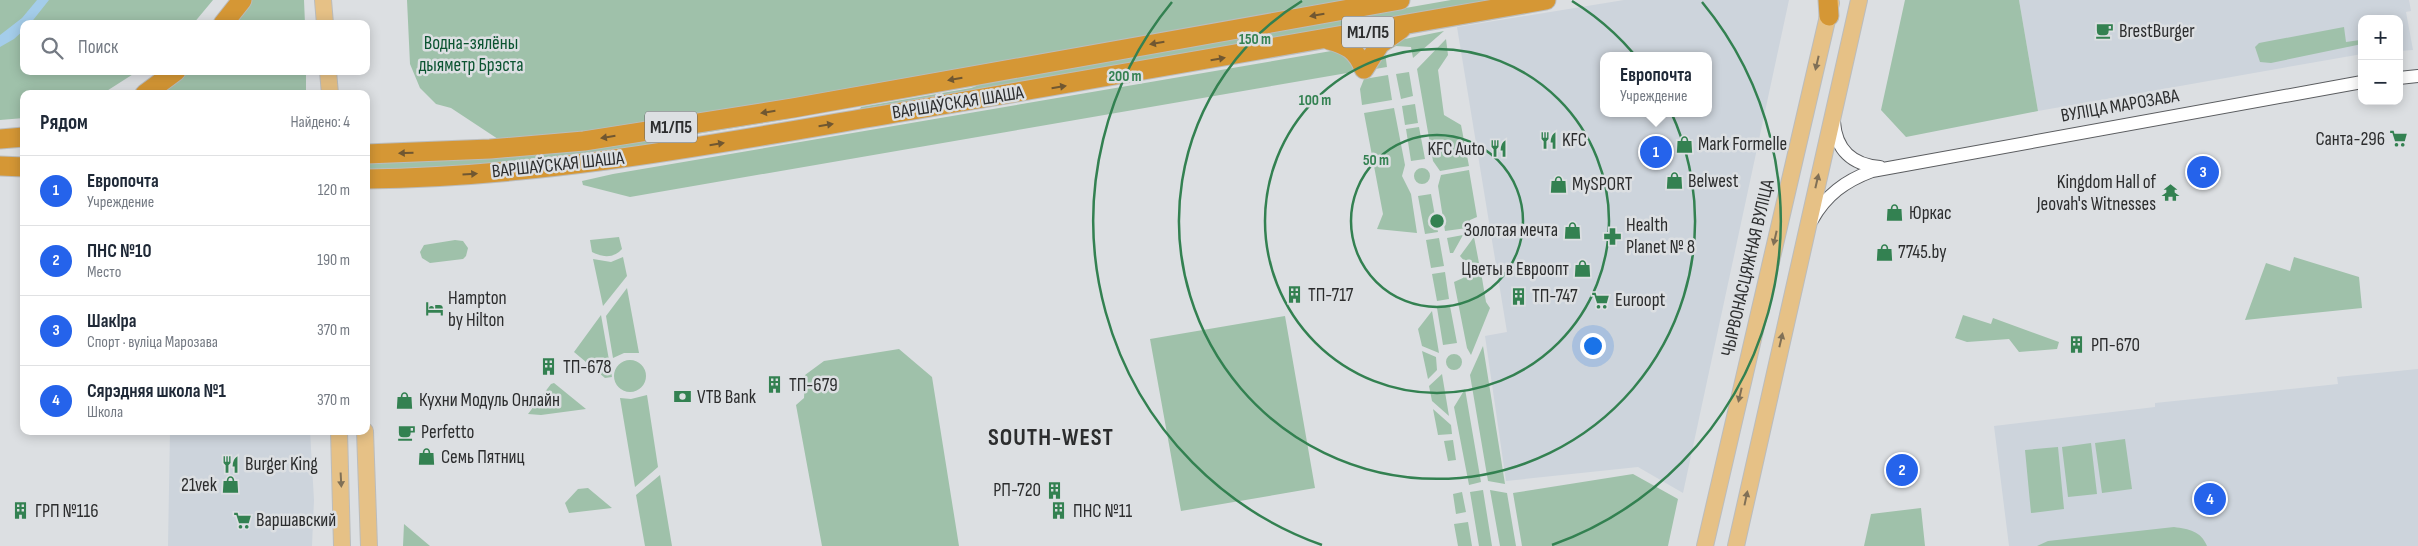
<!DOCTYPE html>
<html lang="ru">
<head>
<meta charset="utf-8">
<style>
  :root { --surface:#fff; --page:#f6f6f7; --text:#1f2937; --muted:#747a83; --line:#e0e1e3; --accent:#2563eb }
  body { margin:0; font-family:"Sofia Sans Condensed",sans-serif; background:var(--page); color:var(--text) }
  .controls { position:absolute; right:15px; top:15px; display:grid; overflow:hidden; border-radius:10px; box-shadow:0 2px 12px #0003 }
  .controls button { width:45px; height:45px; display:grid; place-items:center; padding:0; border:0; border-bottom:1px solid var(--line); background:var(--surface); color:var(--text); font:25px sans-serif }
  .you { position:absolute; left:1592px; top:345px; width:18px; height:18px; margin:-12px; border:4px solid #fff; border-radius:50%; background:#1a73e8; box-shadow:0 0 0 8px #1a73e833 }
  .badge { display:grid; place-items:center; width:32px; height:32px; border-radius:50%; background:var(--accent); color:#fff; font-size:16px; font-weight:700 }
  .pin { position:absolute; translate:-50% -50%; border:2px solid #fff; box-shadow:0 1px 5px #0006 }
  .popup { position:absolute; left:1600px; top:52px; width:112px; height:65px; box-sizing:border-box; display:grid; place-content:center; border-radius:10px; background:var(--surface); filter:drop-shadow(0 1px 4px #0005); font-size:16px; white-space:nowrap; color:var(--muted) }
  .popup b { font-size:19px; color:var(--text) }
  .popup::after { content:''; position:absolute; left:50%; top:100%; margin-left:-10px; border:10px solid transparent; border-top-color:var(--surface) }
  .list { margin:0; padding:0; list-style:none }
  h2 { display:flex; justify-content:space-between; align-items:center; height:65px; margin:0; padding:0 20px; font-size:21px }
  h2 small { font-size:16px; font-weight:400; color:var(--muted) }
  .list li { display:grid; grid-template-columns:32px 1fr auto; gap:15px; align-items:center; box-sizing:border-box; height:70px; padding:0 20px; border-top:1px solid var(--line) }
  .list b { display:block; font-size:19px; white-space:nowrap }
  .list p { margin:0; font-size:16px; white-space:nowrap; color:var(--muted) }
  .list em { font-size:16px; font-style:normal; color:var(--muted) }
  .icon { flex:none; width:28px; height:28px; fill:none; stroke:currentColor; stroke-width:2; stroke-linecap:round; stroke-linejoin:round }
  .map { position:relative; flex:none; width:2418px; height:546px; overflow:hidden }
  .search { position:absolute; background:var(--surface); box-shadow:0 2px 12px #0003; left:20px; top:20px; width:350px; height:55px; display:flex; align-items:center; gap:12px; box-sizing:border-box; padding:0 18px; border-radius:10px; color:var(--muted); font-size:19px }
  .panel { position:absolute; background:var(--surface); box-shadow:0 2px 12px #0003; left:20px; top:90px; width:350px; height:345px; border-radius:10px }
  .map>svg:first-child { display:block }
  .built { fill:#cdd4dc; fill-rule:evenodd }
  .green { fill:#9fc1aa }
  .water { fill:#a4cdea }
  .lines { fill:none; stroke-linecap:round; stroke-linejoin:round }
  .minor-casing { stroke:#5b5d60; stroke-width:14 }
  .major-casing { stroke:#bbbcbc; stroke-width:18 }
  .highway-casing { stroke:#bbbcbc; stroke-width:21 }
  .minor { stroke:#fff; stroke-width:12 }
  .major { stroke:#e6c186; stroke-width:16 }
  .highway { stroke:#d59735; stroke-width:19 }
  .oneway { fill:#705731 }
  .oneway2 { fill:#807056 }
  .ring { fill:none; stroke:#338151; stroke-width:2.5 }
  .labels { text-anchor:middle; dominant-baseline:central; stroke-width:5; stroke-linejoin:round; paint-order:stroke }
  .shield { fill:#dcdfe2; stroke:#616264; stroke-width:1 }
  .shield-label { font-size:18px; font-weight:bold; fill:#2c2d2e }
  .poi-label { font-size:19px; fill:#2c2d2e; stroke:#dcdfe2; text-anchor:start }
  .park-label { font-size:19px; fill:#0b5431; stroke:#dcdfe2 }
  .street-label { font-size:19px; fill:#2c2d2e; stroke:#dcdfe2 }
  .district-label { font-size:24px; font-weight:bold; letter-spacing:1px; fill:#2c2d2e; stroke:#dcdfe2 }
  .centre { fill:#338151; stroke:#dcdfe2; stroke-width:2.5 }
  .ring-label { font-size:15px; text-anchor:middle; font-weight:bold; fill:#338151; stroke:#dcdfe2; stroke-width:5; stroke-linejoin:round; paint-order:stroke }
</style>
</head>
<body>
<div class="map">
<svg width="2418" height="546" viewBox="0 0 2418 546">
  <rect width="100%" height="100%" fill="#dcdfe2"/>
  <path class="built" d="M 1624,0 L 1789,0 L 1683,493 L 1638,467 L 1506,481 L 1485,336 L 1507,332 L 1457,27 ZM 1604,56 L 1708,56 L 1708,113 L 1604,113 Z
    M 2019,0 L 2409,0 L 2411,11 L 2406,12 L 2413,50 L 2399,51 L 2399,19 L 2362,19 L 2362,54 L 2038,111 Z
    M 2418,369 L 2418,546 L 2009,546 L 1994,426 L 2155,407 L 2155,403 L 2338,384 L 2337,377 Z
    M 170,431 L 310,431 L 314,500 L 312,546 L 168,546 Z"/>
  <path class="green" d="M 0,0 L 213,0 L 193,24 L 24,24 L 24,71 L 138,71 L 102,94 L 24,94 L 24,118 L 0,120 Z
    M 249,0 L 304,0 L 305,24 L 232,24 Z
    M 407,0 L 1365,0 L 607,132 L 501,141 L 451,108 L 436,104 L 420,88 L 410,64 Z
    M 1451,0 L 1501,0 L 860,109 L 861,107 L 971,88 L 990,81 Z
    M 1905,0 L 2019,0 L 2038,111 L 1906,137 L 1881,110 Z
    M 2362,24 L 2362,44 L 2271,63 L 2260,62 L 2255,47 L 2259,43 L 2344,27 L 2346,42 L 2360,40 L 2358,25 Z
    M 1444,31 L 1413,58 L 1411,47 L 1396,46 L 1385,52 L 1387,67 L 1369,70 L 1390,42 Z
    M 1446,39 L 1448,55 L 1438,70 L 1444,115 L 1461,125 L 1469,166 L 1440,171 L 1433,161 L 1417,69 Z
    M 1337,50 L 1357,65 L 1353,72 L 630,197 L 583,185 L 582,181 L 613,174 Z
    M 187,71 L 306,71 L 306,94 L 155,94 Z
    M 1409,72 L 1413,96 L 1401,99 L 1396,74 Z
    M 1388,75 L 1392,100 L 1362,105 L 1360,89 L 1364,79 Z
    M 1415,104 L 1418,123 L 1405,125 L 1402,106 Z
    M 1394,108 L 1405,165 L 1402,176 L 1411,194 L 1417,233 L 1377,229 L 1383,214 L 1364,113 Z
    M 789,116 L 789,119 L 684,136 L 642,148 L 491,165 L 366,171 L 366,163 L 491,157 Z
    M 1419,127 L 1425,159 L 1411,161 L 1406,129 Z
    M1414 176a8 8 0 1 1 16 0a8 8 0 1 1-16 0Z
    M 1469,170 L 1477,217 L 1470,220 L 1467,228 L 1445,231 L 1438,186 L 1441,175 Z
    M 1431,194 L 1438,232 L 1425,234 L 1418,196 Z
    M 1463,235 L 1453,253 L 1450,253 L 1447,238 Z
    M 619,237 L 622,249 C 613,259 602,257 592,252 L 590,240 Z
    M 1474,237 L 1479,263 L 1466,263 L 1460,256 Z
    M 1439,238 L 1444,266 L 1431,268 L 1426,240 Z
    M 455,240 L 463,241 L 468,248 L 466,256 L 463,259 L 430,263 L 422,258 L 420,252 L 424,245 Z
    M 623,257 L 627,276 L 603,306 L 593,259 L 611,262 Z
    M 2294,257 L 2359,277 L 2362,308 L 2245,320 L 2266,263 L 2290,271 Z
    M 1480,266 L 1486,302 L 1490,308 L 1471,355 L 1467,348 L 1454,282 L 1463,278 L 1465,267 Z
    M 1445,272 L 1449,299 L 1437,301 L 1432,274 Z
    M 627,288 L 639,353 L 624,353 L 613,358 L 606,316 Z
    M 1450,306 L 1457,343 L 1443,345 L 1437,308 Z
    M 1432,311 L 1439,353 L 1422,346 L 1418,329 Z
    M 601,315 L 612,377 L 605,378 L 574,352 Z
    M 1963,315 L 1991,324 L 1993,318 L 2059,342 L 2057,349 L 2019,352 L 2009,339 L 1967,342 L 1955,338 Z
    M 1285,316 L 1315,488 L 1181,511 L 1150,339 Z
    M 1483,346 L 1505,484 L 1488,481 L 1470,375 Z
    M 899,349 L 932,377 L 959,546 L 822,546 L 796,405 L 804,398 L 805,375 L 824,361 Z
    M 1422,351 L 1436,357 L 1437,370 L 1428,379 Z
    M1446 362a8 8 0 1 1 16 0a8 8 0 1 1-16 0Z
    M614 376a16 16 0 1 1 32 0a16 16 0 1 1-32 0Z
    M 1442,374 L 1449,416 L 1432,401 L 1429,386 Z
    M 554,383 L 586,409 L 541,415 L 528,414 L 551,384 Z
    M 1465,389 L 1481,482 L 1469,485 L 1454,407 Z
    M 647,395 L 658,467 L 635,487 L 620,398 L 631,399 Z
    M 1433,409 L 1451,425 L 1452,434 L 1438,435 Z
    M 2125,439 L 2132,489 L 2102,493 L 2095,443 Z
    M 1453,440 L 1456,460 L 1448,461 L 1444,441 Z
    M 2091,443 L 2097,494 L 2068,497 L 2062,447 Z
    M 2058,447 L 2064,509 L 2031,513 L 2025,450 Z
    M 1633,474 L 1678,499 L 1668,546 L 1522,546 L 1513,493 Z
    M 660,475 L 672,546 L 645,546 L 636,495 Z
    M 588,488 L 612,508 L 569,513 L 565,503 L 578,489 Z
    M 1483,490 L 1492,546 L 1479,546 L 1470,492 Z
    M 1490,490 L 1507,493 L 1516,546 L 1500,546 Z
    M 1462,492 L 1466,512 L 1456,514 L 1453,494 Z
    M 1921,508 L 1925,546 L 1864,546 L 1871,514 Z
    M 1468,522 L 1472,546 L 1458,546 L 1454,524 Z
    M 404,524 L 430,546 L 403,546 Z
    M 2174,527 C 2189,529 2201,531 2207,546 L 2037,546 L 2048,541 Z"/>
  <path class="water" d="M 37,0 L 49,0 L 30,24 L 24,24 L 24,30 L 14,39 L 0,47 L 0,35 L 22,18 Z"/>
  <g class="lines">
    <defs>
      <path id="minor" d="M 2399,78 L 2418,76
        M 1834,122 C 1836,150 1852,165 1880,167
        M 1812,220 C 1826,195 1845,181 1872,171 L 2362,82"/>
      <path id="major" d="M 323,0 L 325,24
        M 328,71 L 330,94
        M 339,431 L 342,546
        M 365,431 L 369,546
        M 1705,546 L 1831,3
        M 1736,546 L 1859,0"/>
      <path id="highway" d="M 1828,0 L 1829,16
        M 223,24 L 242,0
        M 1329,40 C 1347,45 1357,50 1364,69
        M 1364,69 L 1380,44 L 1401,29
        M 145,94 L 176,71
        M 0,139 L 24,137
        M 366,154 L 490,149 L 584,141 L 793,108 L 1400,0
        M 0,166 L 24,167
        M 366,179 C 553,177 736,140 919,109 C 1129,74 1338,38 1546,0"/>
    </defs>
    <use href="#minor" class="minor-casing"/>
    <use href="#major" class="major-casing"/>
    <use href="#highway" class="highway-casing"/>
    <use href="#minor" class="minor"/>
    <use href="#major" class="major"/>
    <use href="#highway" class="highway"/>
  </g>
  <defs><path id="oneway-solid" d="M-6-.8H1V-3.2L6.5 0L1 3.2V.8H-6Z" transform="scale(1.25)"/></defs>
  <g class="oneway">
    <use href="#oneway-solid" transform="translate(1317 15) rotate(170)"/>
    <use href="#oneway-solid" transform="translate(1157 43) rotate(170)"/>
    <use href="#oneway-solid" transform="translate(1218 59) rotate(-10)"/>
    <use href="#oneway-solid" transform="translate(955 79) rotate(170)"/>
    <use href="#oneway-solid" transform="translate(1059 87) rotate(-9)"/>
    <use href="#oneway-solid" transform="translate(768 112) rotate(171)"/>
    <use href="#oneway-solid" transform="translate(826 125) rotate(-9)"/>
    <use href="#oneway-solid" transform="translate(608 137) rotate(171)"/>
    <use href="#oneway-solid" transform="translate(717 144) rotate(-9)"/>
    <use href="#oneway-solid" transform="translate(406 153) rotate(178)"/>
    <use href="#oneway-solid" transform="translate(470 174) rotate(-4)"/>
  </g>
  <g class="oneway2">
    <use href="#oneway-solid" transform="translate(1817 63) rotate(103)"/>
    <use href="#oneway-solid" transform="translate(1817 181) rotate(-77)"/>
    <use href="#oneway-solid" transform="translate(1775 238) rotate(103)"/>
    <use href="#oneway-solid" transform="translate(1781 340) rotate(-77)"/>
    <use href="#oneway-solid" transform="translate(1740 395) rotate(103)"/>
    <use href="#oneway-solid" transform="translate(341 480) rotate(87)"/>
    <use href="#oneway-solid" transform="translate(1746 498) rotate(-78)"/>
  </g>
  <g class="ring">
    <circle cx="1437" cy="221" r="86"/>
    <circle cx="1437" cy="221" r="172"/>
    <path d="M1572 1A258 258 0 1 1 1302 1"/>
    <path d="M1322 545A344 344 0 0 1 1172 2M1702 2A344 344 0 0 1 1552 545"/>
  </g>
  <defs>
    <symbol id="cafe-bare" viewBox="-9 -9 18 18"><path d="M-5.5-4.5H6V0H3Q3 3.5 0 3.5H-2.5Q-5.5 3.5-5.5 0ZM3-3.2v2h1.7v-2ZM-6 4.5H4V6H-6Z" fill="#338151" stroke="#dcdfe2" stroke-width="2.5" paint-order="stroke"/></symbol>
    <symbol id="supermarket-bare" viewBox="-9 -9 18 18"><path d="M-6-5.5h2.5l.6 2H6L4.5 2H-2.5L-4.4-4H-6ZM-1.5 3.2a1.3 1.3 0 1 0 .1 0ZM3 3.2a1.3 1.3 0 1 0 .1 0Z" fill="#338151" stroke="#dcdfe2" stroke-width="2.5" paint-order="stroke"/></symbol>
    <symbol id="restaurant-bare" viewBox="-9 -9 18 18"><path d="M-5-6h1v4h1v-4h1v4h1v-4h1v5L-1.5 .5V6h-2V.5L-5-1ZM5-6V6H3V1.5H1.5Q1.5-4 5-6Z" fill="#338151" stroke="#dcdfe2" stroke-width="2.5" paint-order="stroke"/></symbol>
    <symbol id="shop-bare" viewBox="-9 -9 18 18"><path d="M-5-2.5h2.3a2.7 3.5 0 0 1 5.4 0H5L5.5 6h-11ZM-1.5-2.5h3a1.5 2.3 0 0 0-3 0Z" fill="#338151" stroke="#dcdfe2" stroke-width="2.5" paint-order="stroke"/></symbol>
    <symbol id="temple-bare" viewBox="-9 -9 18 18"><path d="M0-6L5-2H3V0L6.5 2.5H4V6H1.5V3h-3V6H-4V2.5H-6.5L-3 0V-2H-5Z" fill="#338151" stroke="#dcdfe2" stroke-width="2.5" paint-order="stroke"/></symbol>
    <symbol id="pharmacy-bare" viewBox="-9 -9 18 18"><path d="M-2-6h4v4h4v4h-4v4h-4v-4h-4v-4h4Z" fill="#338151" stroke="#dcdfe2" stroke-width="2.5" paint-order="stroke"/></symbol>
    <symbol id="building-bare" viewBox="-9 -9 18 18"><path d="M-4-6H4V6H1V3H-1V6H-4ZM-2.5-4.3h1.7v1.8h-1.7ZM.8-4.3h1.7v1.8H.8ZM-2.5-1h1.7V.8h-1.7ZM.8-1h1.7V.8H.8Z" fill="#338151" stroke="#dcdfe2" stroke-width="2.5" paint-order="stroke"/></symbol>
    <symbol id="hotel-bare" viewBox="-9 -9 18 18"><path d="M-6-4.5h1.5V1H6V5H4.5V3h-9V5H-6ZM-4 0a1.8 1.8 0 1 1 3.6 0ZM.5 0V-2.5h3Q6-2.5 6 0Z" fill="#338151" stroke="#dcdfe2" stroke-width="2.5" paint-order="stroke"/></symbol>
    <symbol id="bank-bare" viewBox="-9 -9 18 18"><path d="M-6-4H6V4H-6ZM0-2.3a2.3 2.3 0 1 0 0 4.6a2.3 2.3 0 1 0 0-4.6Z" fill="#338151" stroke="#dcdfe2" stroke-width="2.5" paint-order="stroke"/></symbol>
  </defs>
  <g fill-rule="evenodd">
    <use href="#cafe-bare" x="2092" y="18" width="25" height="25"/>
    <use href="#supermarket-bare" x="2386" y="126" width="25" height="25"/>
    <use href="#restaurant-bare" x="1536" y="128" width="25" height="25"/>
    <use href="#shop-bare" x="1672" y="132" width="25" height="25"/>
    <use href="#restaurant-bare" x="1486" y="136" width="25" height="25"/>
    <use href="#shop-bare" x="1662" y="168" width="25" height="25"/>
    <use href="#shop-bare" x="1546" y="172" width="25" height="25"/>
    <use href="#temple-bare" x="2158" y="180" width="25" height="25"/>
    <use href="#shop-bare" x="1882" y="200" width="25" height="25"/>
    <use href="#shop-bare" x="1560" y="218" width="25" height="25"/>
    <use href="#pharmacy-bare" x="1600" y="224" width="25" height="25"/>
    <use href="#shop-bare" x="1872" y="240" width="25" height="25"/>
    <use href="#shop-bare" x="1570" y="256" width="25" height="25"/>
    <use href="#building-bare" x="1282" y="282" width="25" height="25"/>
    <use href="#building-bare" x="1506" y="284" width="25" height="25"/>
    <use href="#supermarket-bare" x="1588" y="288" width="25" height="25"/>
    <use href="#hotel-bare" x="422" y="296" width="25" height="25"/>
    <use href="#building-bare" x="2064" y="332" width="25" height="25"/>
    <use href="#building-bare" x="536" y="354" width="25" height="25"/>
    <use href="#building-bare" x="762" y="372" width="25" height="25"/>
    <use href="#bank-bare" x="670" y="384" width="25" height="25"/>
    <use href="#shop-bare" x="392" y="388" width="25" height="25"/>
    <use href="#cafe-bare" x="394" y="420" width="25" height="25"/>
    <use href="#shop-bare" x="414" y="444" width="25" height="25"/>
    <use href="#restaurant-bare" x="218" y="452" width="25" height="25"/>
    <use href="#shop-bare" x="218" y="472" width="25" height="25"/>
    <use href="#building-bare" x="1042" y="478" width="25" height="25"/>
    <use href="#building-bare" x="8" y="498" width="25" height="25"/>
    <use href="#building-bare" x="1046" y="498" width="25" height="25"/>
    <use href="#supermarket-bare" x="230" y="508" width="25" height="25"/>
  </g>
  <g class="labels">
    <g class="shield">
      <rect x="1342" y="16.5" width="52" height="31" rx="4"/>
      <rect x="645" y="111.5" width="52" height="31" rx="4"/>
    </g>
    <g class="shield-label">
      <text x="1368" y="32">М1/П5</text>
      <text x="671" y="127">М1/П5</text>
    </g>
    <g class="poi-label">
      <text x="2119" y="31">BrestBurger</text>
      <text x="2385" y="139" text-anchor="end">Санта-296</text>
      <text x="1562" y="140">KFC</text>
      <text x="1698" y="144">Mark Formelle</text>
      <text x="1485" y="149" text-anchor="end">KFC Auto</text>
      <text x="1688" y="181">Belwest</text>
      <text x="2156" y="182" text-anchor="end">Kingdom Hall of<tspan x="2156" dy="22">Jeovah's Witnesses</tspan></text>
      <text x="1572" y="184">MySPORT</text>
      <text x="1909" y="213">Юркас</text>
      <text x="1626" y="225">Health<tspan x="1626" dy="22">Planet № 8</tspan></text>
      <text x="1558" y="230" text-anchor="end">Золотая мечта</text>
      <text x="1898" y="252">7745.by</text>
      <text x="1569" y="269" text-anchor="end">Цветы в Евроопт</text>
      <text x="1308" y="295">ТП-717</text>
      <text x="1532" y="296">ТП-747</text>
      <text x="448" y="298">Hampton<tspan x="448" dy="22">by Hilton</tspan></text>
      <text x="1615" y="300">Euroopt</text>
      <text x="2091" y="345">РП-670</text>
      <text x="563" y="367">ТП-678</text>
      <text x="789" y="385">ТП-679</text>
      <text x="697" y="397">VTB Bank</text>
      <text x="419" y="400">Кухни Модуль Онлайн</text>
      <text x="421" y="432">Perfetto</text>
      <text x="441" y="457">Семь Пятниц</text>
      <text x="245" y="464">Burger King</text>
      <text x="217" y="485" text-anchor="end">21vek</text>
      <text x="1041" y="490" text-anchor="end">РП-720</text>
      <text x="35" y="511">ГРП №116</text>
      <text x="1073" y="511">ПНС №11</text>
      <text x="256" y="520">Варшавский</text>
    </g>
    <g class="park-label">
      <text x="471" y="43">Водна-зялёны<tspan x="471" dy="22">дыяметр Брэста</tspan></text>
    </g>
    <g class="street-label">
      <text transform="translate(958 103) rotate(-9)">ВАРШАЎСКАЯ ШАША</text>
      <text transform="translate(2120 106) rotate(-10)">ВУЛІЦА МАРОЗАВА</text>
      <text transform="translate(558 165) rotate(-6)">ВАРШАЎСКАЯ ШАША</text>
      <text transform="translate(1748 268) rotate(-77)">ЧЫРВОНАСЦЯЖНАЯ ВУЛІЦА</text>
    </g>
    <g class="district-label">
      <text x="1051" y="437">SOUTH-WEST</text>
    </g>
  </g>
  <circle cx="1437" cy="221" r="8" class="centre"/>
  <g class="ring-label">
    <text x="1255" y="44">150 m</text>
    <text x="1125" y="81">200 m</text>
    <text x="1315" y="105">100 m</text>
    <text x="1376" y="165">50 m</text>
  </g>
</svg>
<div class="controls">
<button>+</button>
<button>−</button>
</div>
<div class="you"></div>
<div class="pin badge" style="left:1656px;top:152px">1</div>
<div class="popup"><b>Европочта</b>Учреждение</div>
<div class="pin badge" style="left:1902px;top:470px">2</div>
<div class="pin badge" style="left:2203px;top:172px">3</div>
<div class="pin badge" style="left:2210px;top:499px">4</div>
<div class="search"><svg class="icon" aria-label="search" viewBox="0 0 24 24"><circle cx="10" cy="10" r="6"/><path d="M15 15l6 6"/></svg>Поиск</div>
<section class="panel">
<h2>Рядом<small>Найдено: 4</small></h2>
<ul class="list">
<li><span class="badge">1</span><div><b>Европочта</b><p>Учреждение</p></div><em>120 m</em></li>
<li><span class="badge">2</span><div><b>ПНС №10</b><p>Место</p></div><em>190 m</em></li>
<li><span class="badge">3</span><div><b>ШакІра</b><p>Спорт · вуліца Марозава</p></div><em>370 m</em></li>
<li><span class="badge">4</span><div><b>Сярэдняя школа №1</b><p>Школа</p></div><em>370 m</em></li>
</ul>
</section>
</div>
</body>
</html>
